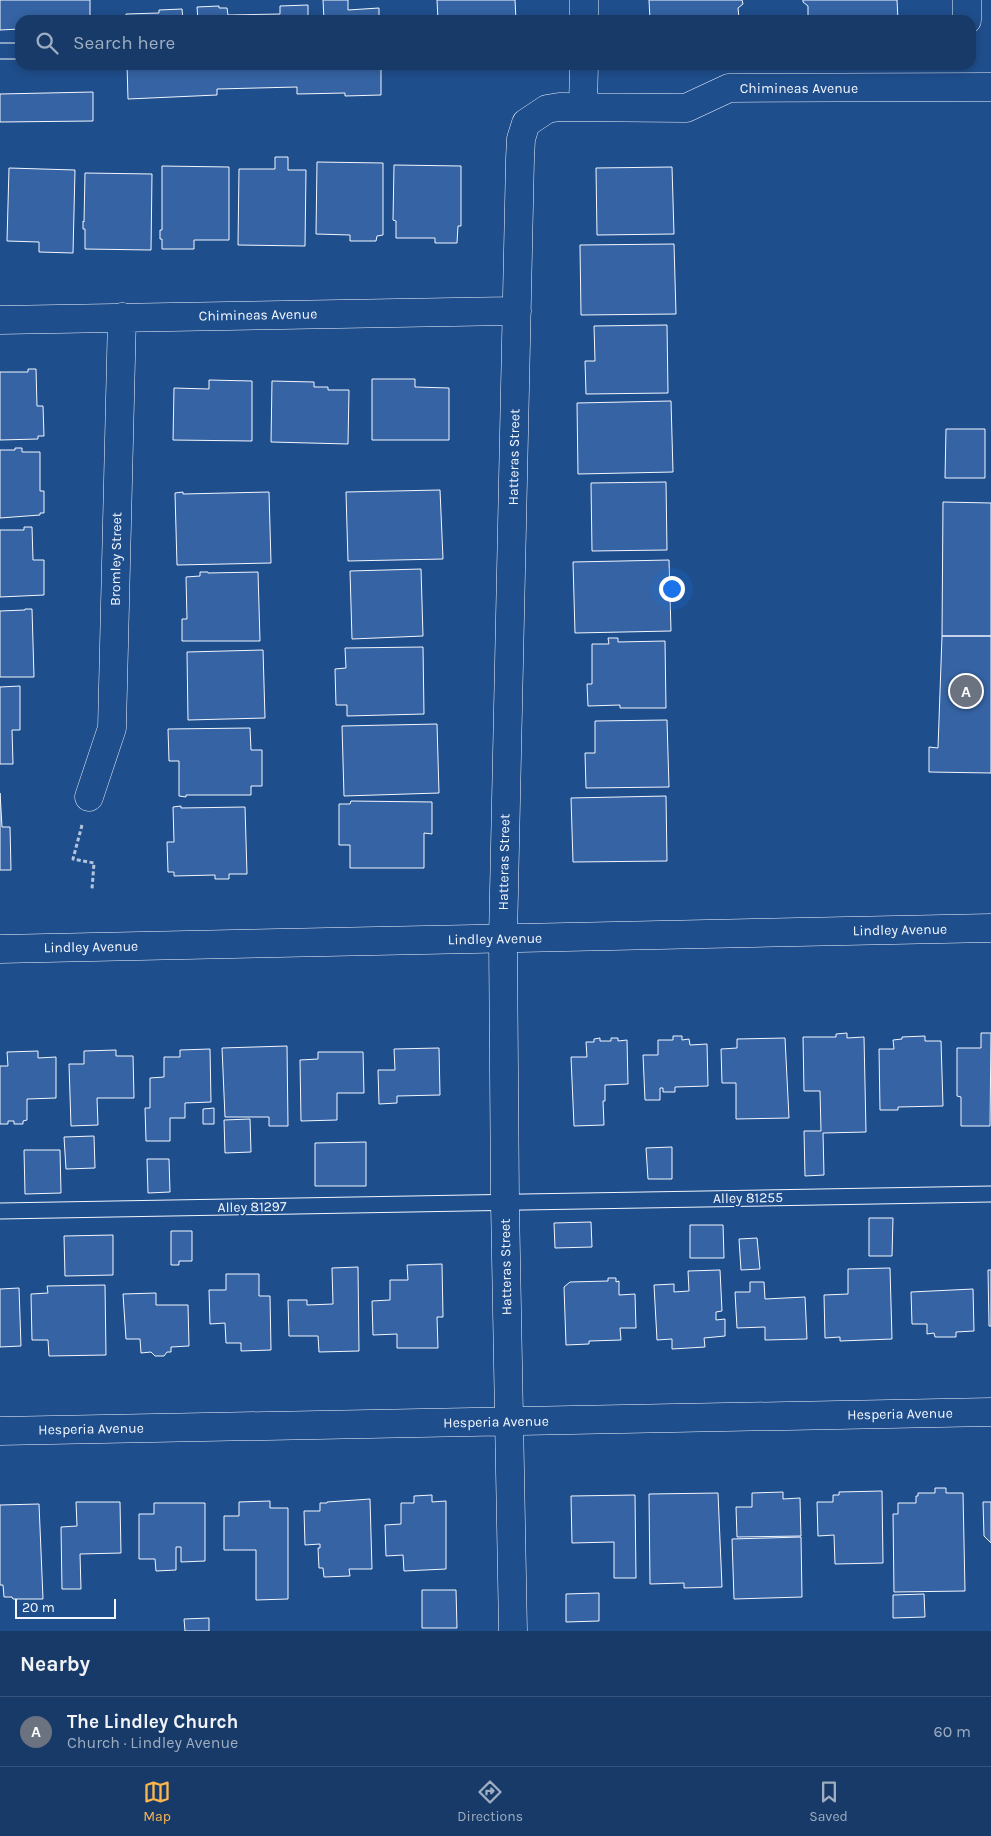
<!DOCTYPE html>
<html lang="en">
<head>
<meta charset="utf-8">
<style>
  :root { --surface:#173a69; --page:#244571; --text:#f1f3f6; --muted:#9eadc0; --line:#36547d; --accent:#ffb74d }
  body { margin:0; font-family:Karla,sans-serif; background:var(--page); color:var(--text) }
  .scale { position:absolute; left:15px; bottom:12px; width:101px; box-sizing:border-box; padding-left:5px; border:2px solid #f2f6ff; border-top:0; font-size:14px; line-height:18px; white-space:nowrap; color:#f2f6ff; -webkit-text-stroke:4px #1f4e8c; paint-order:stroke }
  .you { position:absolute; left:671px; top:588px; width:18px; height:18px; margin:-12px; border:4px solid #fff; border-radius:50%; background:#1a73e8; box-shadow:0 0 0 8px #1a73e833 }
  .badge { display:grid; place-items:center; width:32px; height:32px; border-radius:50%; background:var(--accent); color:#fff; font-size:16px; font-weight:700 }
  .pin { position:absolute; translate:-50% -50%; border:2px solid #fff; box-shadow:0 1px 5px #0006 }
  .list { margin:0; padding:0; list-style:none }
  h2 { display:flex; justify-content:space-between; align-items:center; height:65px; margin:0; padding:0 20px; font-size:21px }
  h2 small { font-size:16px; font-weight:400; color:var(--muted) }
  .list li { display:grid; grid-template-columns:32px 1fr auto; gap:15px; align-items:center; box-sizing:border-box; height:70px; padding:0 20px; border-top:1px solid var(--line) }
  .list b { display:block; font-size:19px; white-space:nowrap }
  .list p { margin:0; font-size:16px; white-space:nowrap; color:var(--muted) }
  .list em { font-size:16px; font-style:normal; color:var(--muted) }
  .icon { flex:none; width:28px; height:28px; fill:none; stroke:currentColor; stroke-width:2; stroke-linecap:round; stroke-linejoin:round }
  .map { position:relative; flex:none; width:991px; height:1631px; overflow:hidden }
  .search { position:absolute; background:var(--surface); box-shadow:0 2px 8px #0003; left:15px; right:15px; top:15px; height:55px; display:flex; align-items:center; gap:12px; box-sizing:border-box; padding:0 18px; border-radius:15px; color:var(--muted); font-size:19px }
  .sheet { height:135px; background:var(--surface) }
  nav { display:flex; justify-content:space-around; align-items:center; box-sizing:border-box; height:70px; border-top:1px solid var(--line); background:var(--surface); font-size:14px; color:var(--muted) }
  nav a { display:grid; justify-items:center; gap:2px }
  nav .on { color:var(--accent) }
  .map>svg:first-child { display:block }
  .building { fill:#3563a3; stroke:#f2f6ff }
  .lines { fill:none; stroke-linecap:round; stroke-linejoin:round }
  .lane-casing { stroke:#f2f6ff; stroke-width:17 }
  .street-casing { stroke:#f2f6ff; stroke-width:29 }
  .secondary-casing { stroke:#f2f6ff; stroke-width:29 }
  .path { stroke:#b3c4dc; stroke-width:3; stroke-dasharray:4 2.5; stroke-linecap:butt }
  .lane { stroke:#1f4e8c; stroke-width:15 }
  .street { stroke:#1f4e8c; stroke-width:28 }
  .secondary { stroke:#1f4e8c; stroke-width:28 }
  .labels { text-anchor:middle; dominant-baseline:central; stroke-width:4; stroke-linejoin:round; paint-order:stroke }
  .street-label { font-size:14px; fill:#f2f6ff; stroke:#1f4e8c }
</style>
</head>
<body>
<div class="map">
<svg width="991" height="1631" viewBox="0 0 991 1631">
  <rect width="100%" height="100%" fill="#1f4e8c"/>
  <path class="building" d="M 0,0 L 90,0 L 90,20 L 20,20 L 20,29 L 0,30 Z
    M 323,0 L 348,0 L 348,10 L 379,8 L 379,20 L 324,20 Z
    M 437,0 L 515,0 L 516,20 L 438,20 Z
    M 649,0 L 742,0 L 743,4 L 738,8 L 739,18 L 743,18 L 743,20 L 650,20 Z
    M 803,0 L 897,0 L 898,20 L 802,20 L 802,17 L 808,17 L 808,6 L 803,2 Z
    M 308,5 L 308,20 L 198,20 L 197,7 L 219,6 L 219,8 L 227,8 L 228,15 L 280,14 L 280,6 Z
    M 182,9 L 183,20 L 126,20 L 126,14 L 159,13 L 159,10 Z
    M 127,65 L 381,65 L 381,95 L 345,96 L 345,93 L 297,94 L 297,87 L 217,89 L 217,95 L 128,99 Z
    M 93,92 L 93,121 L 0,122 L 0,94 Z
    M 275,157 L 288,157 L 288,170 L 306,170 L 305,246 L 238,245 L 239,169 L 275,169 Z
    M 317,162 L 383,163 L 383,235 L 377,236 L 376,241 L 350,241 L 350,235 L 316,234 Z
    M 394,165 L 461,166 L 461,226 L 458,226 L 457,243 L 435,243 L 435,238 L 396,238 L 396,221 L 393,220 Z
    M 162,166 L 229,167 L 229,240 L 194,240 L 194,249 L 162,249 L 162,239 L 160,239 L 160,230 L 162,230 Z
    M 672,167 L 674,234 L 597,235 L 596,168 Z
    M 9,168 L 75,170 L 73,253 L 39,252 L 39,242 L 7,241 Z
    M 85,173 L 152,174 L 151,250 L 85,249 L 85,229 L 83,229 L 83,221 L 84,222 Z
    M 674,244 L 676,314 L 581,315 L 580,245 Z
    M 667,325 L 668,393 L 586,394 L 585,361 L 595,361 L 594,326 Z
    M 28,369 L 36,369 L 37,406 L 43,406 L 44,436 L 38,436 L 38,439 L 0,440 L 0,372 L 28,372 Z
    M 372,379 L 415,379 L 415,387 L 449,388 L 449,440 L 372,440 Z
    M 209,380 L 252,381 L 252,441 L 173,440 L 174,388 L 209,389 Z
    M 272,381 L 314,382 L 314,387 L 328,387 L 328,390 L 349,390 L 348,444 L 271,442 Z
    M 671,401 L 673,472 L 578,474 L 577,403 Z
    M 946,429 L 985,429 L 985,478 L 945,478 Z
    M 15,448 L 22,448 L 22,452 L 40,452 L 40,491 L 44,491 L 44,513 L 40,513 L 40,515 L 0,518 L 0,450 L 15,450 Z
    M 666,482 L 667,550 L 592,551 L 591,483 Z
    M 440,490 L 443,559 L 348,561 L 346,492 Z
    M 183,492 L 183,494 L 269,492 L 271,563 L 177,565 L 175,493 Z
    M 943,502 L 991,503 L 991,636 L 942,636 Z
    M 24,527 L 32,527 L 33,560 L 44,560 L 44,595 L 0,597 L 0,530 L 24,530 Z
    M 669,560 L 671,631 L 575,633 L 573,562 Z
    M 421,569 L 423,636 L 352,639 L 350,571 Z
    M 200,572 L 208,572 L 208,573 L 258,572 L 260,641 L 182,641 L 182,619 L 187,619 L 186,577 L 200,576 Z
    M 25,609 L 32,609 L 34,677 L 0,677 L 0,611 L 25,610 Z
    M 942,636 L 991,636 L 991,773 L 929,772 L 929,747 L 938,748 Z
    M 608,638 L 618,638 L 618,642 L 665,641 L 666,708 L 620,708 L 620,705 L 588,706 L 587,684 L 592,684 L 592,644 L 609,644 Z
    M 423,647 L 424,714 L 347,716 L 347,705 L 336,705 L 335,669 L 346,668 L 345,648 Z
    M 263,650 L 265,718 L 188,720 L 187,652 Z
    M 20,686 L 20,730 L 12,730 L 13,764 L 0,764 L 0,687 Z
    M 667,720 L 669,787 L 586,788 L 585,753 L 595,753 L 595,721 Z
    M 437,724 L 439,793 L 344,796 L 342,726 Z
    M 250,728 L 251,750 L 262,750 L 262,786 L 251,786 L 251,795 L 186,795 L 186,797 L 179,796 L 179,761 L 169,761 L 168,729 Z
    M 0,793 L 2,827 L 10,827 L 11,870 L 0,870 Z
    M 666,796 L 667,861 L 573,862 L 571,798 Z
    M 351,801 L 432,802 L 432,834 L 424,833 L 424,868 L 350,868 L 350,845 L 339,845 L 339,804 L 350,804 Z
    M 181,806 L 181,808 L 245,807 L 247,874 L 229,874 L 229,879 L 215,879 L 215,875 L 174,876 L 174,872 L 168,872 L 167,842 L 174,842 L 173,807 Z
    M 847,1033 L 847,1038 L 864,1037 L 866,1132 L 823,1133 L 824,1175 L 805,1176 L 804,1131 L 821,1131 L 820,1091 L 804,1091 L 803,1037 L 836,1037 L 836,1034 Z
    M 981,1033 L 991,1033 L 990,1126 L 961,1126 L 961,1097 L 957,1096 L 957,1048 L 981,1048 Z
    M 673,1036 L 682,1036 L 682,1040 L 689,1039 L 690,1045 L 707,1044 L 708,1086 L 675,1087 L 675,1092 L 663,1092 L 663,1088 L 660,1088 L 660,1100 L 645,1100 L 643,1055 L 658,1055 L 658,1040 L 673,1040 Z
    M 925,1036 L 925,1041 L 941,1041 L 943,1106 L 898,1107 L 898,1110 L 880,1110 L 879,1049 L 894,1049 L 893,1040 L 902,1039 L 902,1037 Z
    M 600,1038 L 600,1041 L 611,1041 L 611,1038 L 618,1038 L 618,1041 L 627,1040 L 628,1084 L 605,1085 L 605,1101 L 603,1101 L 604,1125 L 574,1126 L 571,1057 L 587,1057 L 586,1042 L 594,1042 L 594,1039 Z
    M 785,1038 L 789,1118 L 736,1119 L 736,1083 L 722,1083 L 721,1049 L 737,1048 L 737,1039 Z
    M 287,1046 L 288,1126 L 269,1126 L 269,1117 L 225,1117 L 222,1048 Z
    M 439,1048 L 440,1095 L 397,1096 L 397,1103 L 379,1104 L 378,1070 L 395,1070 L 394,1049 Z
    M 210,1049 L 211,1102 L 185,1103 L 185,1118 L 170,1118 L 170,1141 L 146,1141 L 145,1108 L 150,1108 L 150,1078 L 164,1077 L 164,1057 L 180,1057 L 180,1050 Z
    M 116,1050 L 116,1056 L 133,1056 L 134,1098 L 97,1098 L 98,1125 L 71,1126 L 69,1064 L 84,1064 L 84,1051 Z
    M 38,1051 L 38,1058 L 56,1057 L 56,1098 L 27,1099 L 27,1120 L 23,1121 L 23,1124 L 14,1124 L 14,1121 L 8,1121 L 8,1124 L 0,1124 L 0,1066 L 8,1066 L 7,1052 Z
    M 318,1052 L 363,1052 L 364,1093 L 337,1093 L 337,1120 L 301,1121 L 300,1060 L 318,1059 Z
    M 214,1108 L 214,1124 L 203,1124 L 203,1109 Z
    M 250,1119 L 251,1152 L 225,1153 L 224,1120 Z
    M 94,1136 L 95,1168 L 66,1169 L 64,1137 Z
    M 366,1142 L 366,1186 L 315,1186 L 315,1143 Z
    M 672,1147 L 672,1179 L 648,1179 L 646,1148 Z
    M 24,1150 L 60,1150 L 61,1193 L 25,1194 Z
    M 147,1159 L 169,1159 L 170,1192 L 148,1193 Z
    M 869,1218 L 893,1218 L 892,1256 L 869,1256 Z
    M 591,1222 L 592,1247 L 555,1248 L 554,1223 Z
    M 690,1225 L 723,1225 L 724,1258 L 690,1258 Z
    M 171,1231 L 192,1231 L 192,1261 L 179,1261 L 179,1265 L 171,1265 Z
    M 113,1235 L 113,1275 L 65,1276 L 64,1236 Z
    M 757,1238 L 760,1269 L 741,1270 L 739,1239 Z
    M 442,1264 L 443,1317 L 437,1317 L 438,1348 L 397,1348 L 397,1334 L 373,1335 L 372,1301 L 390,1300 L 390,1280 L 408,1280 L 407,1265 Z
    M 358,1267 L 359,1351 L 319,1352 L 318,1336 L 289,1336 L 288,1300 L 307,1300 L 307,1305 L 333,1304 L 332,1268 Z
    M 890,1268 L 892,1339 L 840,1341 L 840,1337 L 825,1338 L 824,1295 L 848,1294 L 848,1269 Z
    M 720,1270 L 722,1311 L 716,1312 L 716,1320 L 725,1319 L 725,1336 L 704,1338 L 705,1347 L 672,1349 L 672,1339 L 657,1340 L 654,1285 L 674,1284 L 674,1292 L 689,1291 L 688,1271 Z
    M 988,1270 L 991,1270 L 991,1326 L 989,1326 Z
    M 226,1274 L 259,1274 L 259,1296 L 270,1296 L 271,1350 L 241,1351 L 241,1343 L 226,1343 L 225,1323 L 210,1324 L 209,1290 L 226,1290 Z
    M 608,1278 L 616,1278 L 616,1282 L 619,1281 L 619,1295 L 635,1294 L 636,1328 L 620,1328 L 621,1340 L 589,1341 L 589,1344 L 566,1345 L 564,1287 L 570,1282 L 608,1281 Z
    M 750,1282 L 764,1282 L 765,1299 L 805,1297 L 807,1339 L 765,1340 L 765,1327 L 737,1328 L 735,1292 L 750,1292 Z
    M 105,1285 L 106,1355 L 49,1356 L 48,1340 L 32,1340 L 31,1294 L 48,1293 L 47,1286 Z
    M 19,1288 L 21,1346 L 0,1347 L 0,1289 Z
    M 973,1289 L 974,1331 L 956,1332 L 956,1337 L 935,1337 L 934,1333 L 927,1334 L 927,1324 L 912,1324 L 911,1292 Z
    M 156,1293 L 156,1305 L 188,1305 L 189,1346 L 171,1347 L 171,1352 L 167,1352 L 164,1356 L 155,1356 L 151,1352 L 141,1353 L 140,1339 L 126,1339 L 123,1294 Z
    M 935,1488 L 946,1488 L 946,1493 L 963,1493 L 965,1591 L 894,1592 L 893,1514 L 898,1514 L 898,1503 L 916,1503 L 916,1496 L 918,1496 L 918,1493 L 935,1493 Z
    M 882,1491 L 883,1563 L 835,1564 L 834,1535 L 818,1536 L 817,1502 L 833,1502 L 833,1495 L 839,1495 L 839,1492 Z
    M 783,1492 L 783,1499 L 800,1498 L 801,1536 L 737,1537 L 736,1507 L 752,1507 L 752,1493 Z
    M 718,1493 L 722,1587 L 684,1588 L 684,1583 L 650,1584 L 649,1494 Z
    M 432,1495 L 432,1502 L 446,1501 L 446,1569 L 404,1571 L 403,1555 L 386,1556 L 385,1525 L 401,1524 L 401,1503 L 414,1503 L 414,1496 Z
    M 635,1495 L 636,1578 L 614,1578 L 614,1542 L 572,1543 L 571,1496 Z
    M 370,1499 L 372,1569 L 349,1569 L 350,1576 L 324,1577 L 323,1568 L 319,1568 L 318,1548 L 320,1548 L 320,1544 L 305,1545 L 304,1511 L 320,1511 L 320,1503 L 327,1503 L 327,1502 Z
    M 270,1501 L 270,1508 L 288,1508 L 288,1599 L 256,1600 L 256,1550 L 224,1550 L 224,1516 L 239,1516 L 239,1502 Z
    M 76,1502 L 120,1502 L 121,1553 L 80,1554 L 81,1589 L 62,1589 L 61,1527 L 77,1526 Z
    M 983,1502 L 991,1502 L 991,1543 L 984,1536 Z
    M 154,1503 L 205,1503 L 205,1561 L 181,1562 L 181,1547 L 176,1547 L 176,1570 L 156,1571 L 155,1559 L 139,1559 L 139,1514 L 154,1514 Z
    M 39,1504 L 43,1599 L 13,1599 L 12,1597 L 4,1597 L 3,1585 L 0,1585 L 0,1505 Z
    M 801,1537 L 802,1597 L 734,1599 L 732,1539 Z
    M 422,1590 L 456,1590 L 457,1628 L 422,1628 Z
    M 599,1593 L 599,1621 L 566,1622 L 566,1594 Z
    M 924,1594 L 925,1617 L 893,1618 L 893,1595 Z
    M 209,1618 L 209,1631 L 185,1631 L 184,1619 Z"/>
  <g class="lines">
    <defs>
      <path id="lane" d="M 0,51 L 20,51
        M 0,1211 L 991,1194"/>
      <path id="street" d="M 584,20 L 584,0
        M 967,20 L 967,0
        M 583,106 L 584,65
        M 0,320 L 517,311
        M 89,797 L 112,728 L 122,317
        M 0,1431 L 991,1412
        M 513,1631 L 505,1203 L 503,938 L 520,159 L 521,139 L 526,123 L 547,109 L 559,107 L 686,108 L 729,88 L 991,87"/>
      <path id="secondary" d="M 0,949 L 991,928"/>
    </defs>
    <use href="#lane" class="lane-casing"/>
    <use href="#street" class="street-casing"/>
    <use href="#secondary" class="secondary-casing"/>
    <path class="path" d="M 82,825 L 73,859 L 94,863 L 92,889"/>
    <use href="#lane" class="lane"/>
    <use href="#street" class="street"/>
    <use href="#secondary" class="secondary"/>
  </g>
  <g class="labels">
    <g class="street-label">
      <text x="799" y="88">Chimineas Avenue</text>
      <text transform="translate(258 315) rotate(-1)">Chimineas Avenue</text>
      <text transform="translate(514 457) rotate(-89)">Hatteras Street</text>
      <text transform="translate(116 559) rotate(-89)">Bromley Street</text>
      <text transform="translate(504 862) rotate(-89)">Hatteras Street</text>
      <text transform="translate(900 930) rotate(-1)">Lindley Avenue</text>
      <text transform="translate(495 939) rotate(-1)">Lindley Avenue</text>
      <text transform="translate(91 947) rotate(-1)">Lindley Avenue</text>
      <text transform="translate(748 1198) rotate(-1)">Alley 81255</text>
      <text transform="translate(252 1207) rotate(-1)">Alley 81297</text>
      <text transform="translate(506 1267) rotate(-91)">Hatteras Street</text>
      <text transform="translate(900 1414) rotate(-1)">Hesperia Avenue</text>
      <text transform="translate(496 1422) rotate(-1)">Hesperia Avenue</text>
      <text transform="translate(91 1429) rotate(-1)">Hesperia Avenue</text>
    </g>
  </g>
</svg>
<div class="scale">20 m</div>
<div class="you"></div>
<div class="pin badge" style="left:966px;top:691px;background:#6b7280">A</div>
<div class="search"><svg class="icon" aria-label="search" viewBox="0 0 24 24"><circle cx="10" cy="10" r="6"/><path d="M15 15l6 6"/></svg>Search here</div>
</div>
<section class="sheet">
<h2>Nearby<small></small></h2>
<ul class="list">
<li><span class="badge" style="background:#6b7280">A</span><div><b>The Lindley Church</b><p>Church · Lindley Avenue</p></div><em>60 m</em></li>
</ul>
</section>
<nav>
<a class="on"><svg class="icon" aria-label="map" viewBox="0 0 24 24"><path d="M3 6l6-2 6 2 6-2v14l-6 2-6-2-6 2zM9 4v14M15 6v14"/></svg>Map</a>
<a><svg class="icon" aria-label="directions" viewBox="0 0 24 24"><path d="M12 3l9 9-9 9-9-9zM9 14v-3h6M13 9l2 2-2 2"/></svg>Directions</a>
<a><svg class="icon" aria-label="saved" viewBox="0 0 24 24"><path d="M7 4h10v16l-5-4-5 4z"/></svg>Saved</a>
</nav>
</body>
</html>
